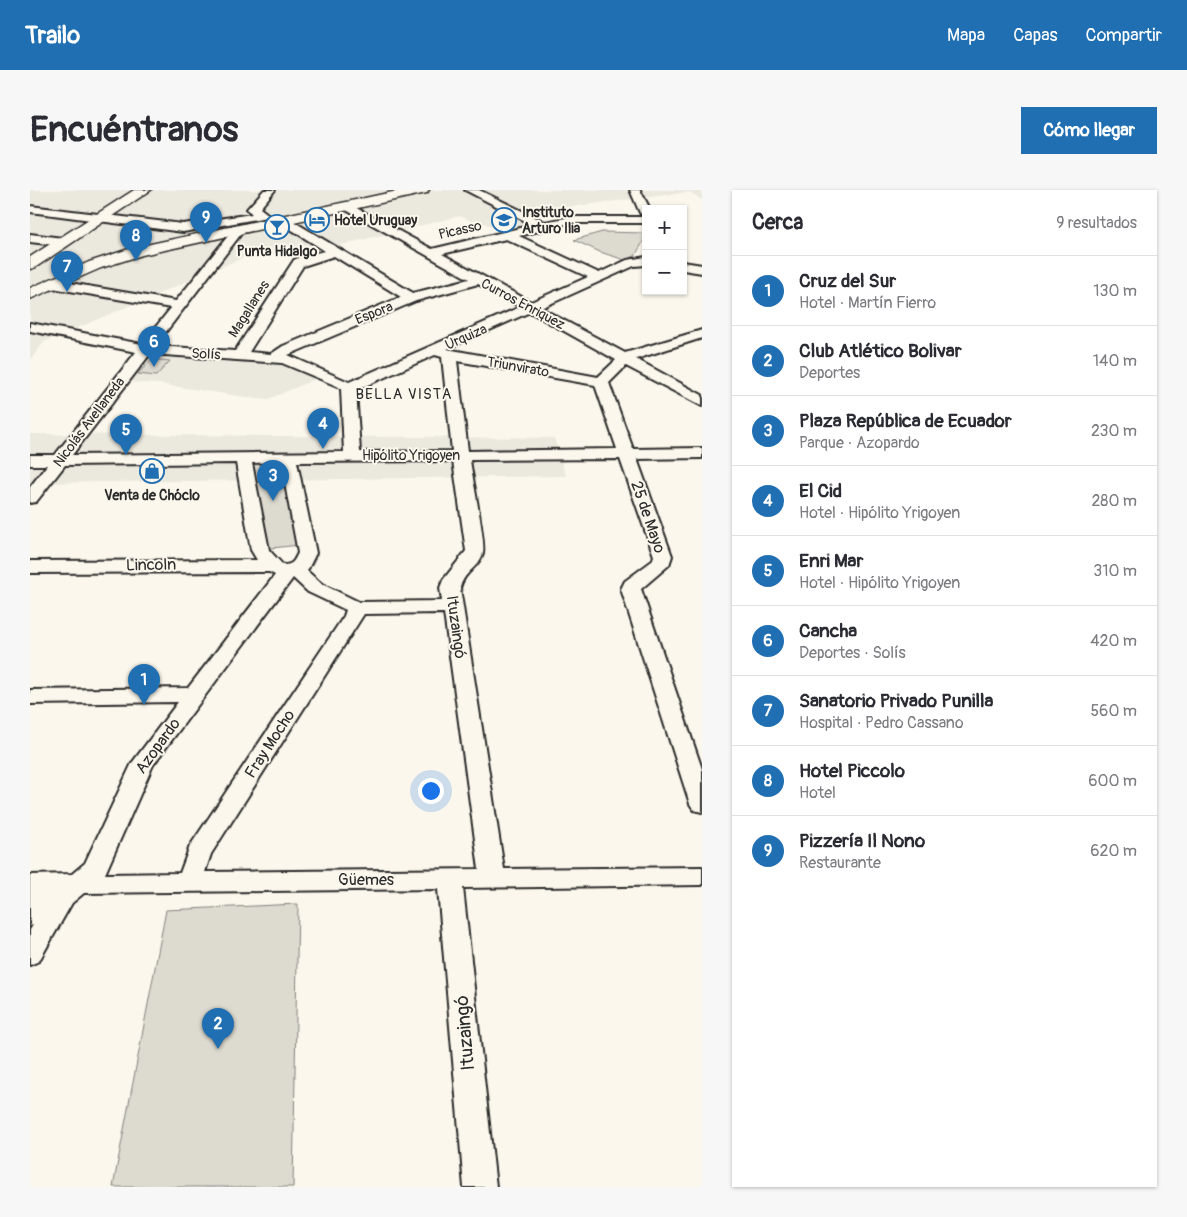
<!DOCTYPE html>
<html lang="es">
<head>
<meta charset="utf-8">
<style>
  :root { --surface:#fff; --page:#f7f7f7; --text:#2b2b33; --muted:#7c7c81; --line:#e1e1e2; --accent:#1f6fb2 }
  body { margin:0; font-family:Pangolin,sans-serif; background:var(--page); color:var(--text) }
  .controls { position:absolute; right:15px; top:15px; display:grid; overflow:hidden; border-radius:0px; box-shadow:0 1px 4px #0004 }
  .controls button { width:45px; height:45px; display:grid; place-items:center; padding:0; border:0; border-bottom:1px solid var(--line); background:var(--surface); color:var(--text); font:25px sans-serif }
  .you { position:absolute; left:400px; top:600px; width:18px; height:18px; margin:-12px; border:4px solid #fff; border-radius:50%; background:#1a73e8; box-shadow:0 0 0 8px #1a73e833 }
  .badge { display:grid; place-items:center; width:32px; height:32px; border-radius:50%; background:var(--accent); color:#fff; font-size:16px; font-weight:700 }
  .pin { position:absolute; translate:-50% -41px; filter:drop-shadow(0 1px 2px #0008) }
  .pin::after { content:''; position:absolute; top:26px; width:18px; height:15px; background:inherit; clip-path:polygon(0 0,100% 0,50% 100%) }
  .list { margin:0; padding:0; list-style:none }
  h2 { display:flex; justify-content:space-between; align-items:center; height:65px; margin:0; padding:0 20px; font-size:21px }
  h2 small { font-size:16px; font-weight:400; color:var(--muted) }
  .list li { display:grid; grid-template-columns:32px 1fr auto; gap:15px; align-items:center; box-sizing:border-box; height:70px; padding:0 20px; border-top:1px solid var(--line) }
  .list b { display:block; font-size:19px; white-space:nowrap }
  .list p { margin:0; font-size:16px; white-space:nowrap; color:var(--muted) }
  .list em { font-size:16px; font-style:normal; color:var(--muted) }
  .map { position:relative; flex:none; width:672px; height:997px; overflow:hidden; border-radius:0px }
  header { display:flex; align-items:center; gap:30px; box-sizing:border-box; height:70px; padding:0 25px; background:var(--accent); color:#fff }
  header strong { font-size:24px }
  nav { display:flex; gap:28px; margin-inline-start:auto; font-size:18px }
  .intro { display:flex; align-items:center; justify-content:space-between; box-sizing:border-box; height:120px; padding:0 30px }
  h1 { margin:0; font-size:35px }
  .button { padding:12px 22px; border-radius:0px; background:var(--accent); color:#fff; font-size:18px; font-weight:700 }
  main { display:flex; gap:30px; padding:0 30px }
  aside { flex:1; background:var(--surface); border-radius:0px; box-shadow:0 1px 4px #0004 }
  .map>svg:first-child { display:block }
  .built { fill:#ebe8de }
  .green { fill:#dddad0; stroke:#84827e }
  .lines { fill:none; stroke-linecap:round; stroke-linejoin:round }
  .minor-casing { stroke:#2b2b2b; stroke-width:4 }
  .major-casing { stroke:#2b2b2b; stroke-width:3 }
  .minor { fill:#fbf7ec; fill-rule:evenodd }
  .major { fill:#fbf7ec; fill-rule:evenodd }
  .labels { text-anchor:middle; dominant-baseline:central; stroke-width:4; stroke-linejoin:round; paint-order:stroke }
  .far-poi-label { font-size:14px; font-weight:bold; fill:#2b2b2b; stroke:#fbf7ec; text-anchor:start }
  .far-street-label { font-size:14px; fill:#2b2b2b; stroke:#fbf7ec }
  .far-neighbourhood-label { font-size:15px; letter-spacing:1px; fill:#2b2b2b; stroke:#fbf7ec }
  .street-label { font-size:16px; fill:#2b2b2b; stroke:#fbf7ec }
  .near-street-label { font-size:19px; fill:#2b2b2b; stroke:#fbf7ec }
</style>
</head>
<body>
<header>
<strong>Trailo</strong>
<nav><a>Mapa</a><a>Capas</a><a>Compartir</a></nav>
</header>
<div class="intro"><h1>Encuéntranos</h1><a class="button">Cómo llegar</a></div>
<main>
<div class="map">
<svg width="672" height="997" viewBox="0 0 672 997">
  <rect width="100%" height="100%" fill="#fbf7ec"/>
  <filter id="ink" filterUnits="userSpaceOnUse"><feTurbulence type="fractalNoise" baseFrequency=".02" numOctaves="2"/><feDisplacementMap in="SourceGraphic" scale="10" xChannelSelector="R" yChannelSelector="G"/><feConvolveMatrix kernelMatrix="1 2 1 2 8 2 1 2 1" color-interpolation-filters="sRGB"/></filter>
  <g filter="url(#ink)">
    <path class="built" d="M 0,0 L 672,0 L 672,10 L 660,2 L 497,22 L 481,14 L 470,17 L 507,35 L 474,42 L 448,30 L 441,31 L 430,26 L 307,56 L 217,66 L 14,152 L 0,170 Z
      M 118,164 L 252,174 L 288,188 L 236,210 L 129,194 L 96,192 Z
      M 0,244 L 524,248 L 536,286 L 0,293 Z"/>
    <path class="green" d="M 572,42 L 616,43 L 616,47 L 605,66 L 595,70 L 570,62 L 544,50 Z
      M 122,169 L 140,171 L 126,186 L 108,184 Z
      M 258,266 L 269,355 L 233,359 L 213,267 Z
      M 268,714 L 263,997 L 83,997 L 136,720 Z"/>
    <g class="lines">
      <defs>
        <path id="minor" d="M 234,0 L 245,0 L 230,18 L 239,25 L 237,27 L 153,42 L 0,22 L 0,16 L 153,34 L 222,24 L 217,19 Z
          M 435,0 L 449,0 L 515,32 L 540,27 L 616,27 L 616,33 L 540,33 L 489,46 L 569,83 L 597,70 L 616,67 L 616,75 L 604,76 L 511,118 L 595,163 L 672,140 L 672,148 L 606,169 L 672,205 L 672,216 L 596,176 L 579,193 L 603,259 L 672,258 L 672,268 L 607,269 L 642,366 L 639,375 L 611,399 L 672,579 L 672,622 L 664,620 L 660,614 L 591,399 L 595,391 L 622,371 L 624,366 L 590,269 L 440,270 C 442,286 456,353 453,363 C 449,378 434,381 430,398 L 474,679 L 672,677 L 672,695 L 433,698 L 466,997 L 434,997 L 408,699 L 54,703 L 42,713 L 9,771 L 0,775 L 0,740 L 3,735 L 0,736 L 0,685 L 42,684 L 55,673 L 102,573 L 148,512 L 0,514 L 0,500 L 158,498 L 245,385 L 239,382 L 0,383 L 0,371 L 227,370 L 221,360 L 206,273 L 35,275 L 6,312 L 0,313 L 0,297 L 17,275 L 0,275 L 0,265 L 25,265 L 106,162 L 0,141 L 0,133 L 112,154 L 141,118 L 22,98 L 16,94 L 22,90 L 146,111 L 206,36 L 214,36 L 216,38 L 214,40 L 125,156 L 205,161 L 264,70 L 272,66 L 295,61 L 248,31 L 246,29 L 248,27 L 256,27 L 383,103 L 439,89 L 309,16 L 311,14 L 319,14 L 402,59 L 503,35 ZM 476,49 L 558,87 L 501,112 L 412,64 ZM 304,66 L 371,107 L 253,156 L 241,164 L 219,162 L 273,76 ZM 448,94 L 490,117 L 319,192 L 258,165 L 386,111 ZM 500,122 L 586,170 L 568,187 L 417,159 ZM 120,164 L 252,173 L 307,196 L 311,199 L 314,262 L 42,265 ZM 405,165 L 412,167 L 422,261 L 330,262 L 326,200 ZM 427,171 L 565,195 L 587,259 L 438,261 ZM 423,271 L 436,361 L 413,390 L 410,398 L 412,411 L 329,412 L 292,394 L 277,381 L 286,363 L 267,272 ZM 251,272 L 268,363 C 264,371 263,375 253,375 L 239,360 L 222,273 ZM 263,388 L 278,402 L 316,420 L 314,426 L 160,656 L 150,683 L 75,684 L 123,575 ZM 414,423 L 449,679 L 175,682 L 181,664 L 334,424 Z
          M 600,0 L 610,0 L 620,19 L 616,19 L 616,26 L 610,23 Z
          M 0,44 L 33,48 L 39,52 L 33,56 L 0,52 Z
          M 653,72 L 672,75 L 672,83 L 653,80 Z"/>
        <path id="major" d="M 104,0 L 121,0 L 6,77 L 0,79 L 0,67 Z
          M 372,0 L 399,0 L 397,3 L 392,4 L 112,65 L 71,78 L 0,109 L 0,98 L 59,72 L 102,58 Z"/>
      </defs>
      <use href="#minor" class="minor-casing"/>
      <use href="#major" class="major-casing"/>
      <use href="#minor" class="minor"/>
      <use href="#major" class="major"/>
    </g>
  </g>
  <defs>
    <symbol id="hotel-ring" viewBox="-11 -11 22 22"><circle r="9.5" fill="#fbf7ec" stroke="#1f6fb2" stroke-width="1.5"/><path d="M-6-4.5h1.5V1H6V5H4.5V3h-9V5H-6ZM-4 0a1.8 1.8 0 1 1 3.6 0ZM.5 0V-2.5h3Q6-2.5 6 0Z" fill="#1f6fb2"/></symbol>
    <symbol id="school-ring" viewBox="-11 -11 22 22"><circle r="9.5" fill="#fbf7ec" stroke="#1f6fb2" stroke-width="1.5"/><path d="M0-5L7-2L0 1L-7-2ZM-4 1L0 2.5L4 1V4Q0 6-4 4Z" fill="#1f6fb2"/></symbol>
    <symbol id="bar-ring" viewBox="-11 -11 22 22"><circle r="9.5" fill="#fbf7ec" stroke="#1f6fb2" stroke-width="1.5"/><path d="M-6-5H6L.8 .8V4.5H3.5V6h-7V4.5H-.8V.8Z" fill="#1f6fb2"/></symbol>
    <symbol id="shop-ring" viewBox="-11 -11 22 22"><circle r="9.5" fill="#fbf7ec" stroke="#1f6fb2" stroke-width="1.5"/><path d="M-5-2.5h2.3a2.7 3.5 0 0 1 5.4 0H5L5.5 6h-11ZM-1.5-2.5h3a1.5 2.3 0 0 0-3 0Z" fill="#1f6fb2"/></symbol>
  </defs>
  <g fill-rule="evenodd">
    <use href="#hotel-ring" x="273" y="16" width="28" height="28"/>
    <use href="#school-ring" x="460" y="16" width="28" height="28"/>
    <use href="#bar-ring" x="233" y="23" width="28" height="28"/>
    <use href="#shop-ring" x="108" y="267" width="28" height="28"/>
  </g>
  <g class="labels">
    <g class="far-poi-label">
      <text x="492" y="22">Instituto<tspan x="492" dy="16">Arturo Ilia</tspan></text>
      <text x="304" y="30">Hotel Uruguay</text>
      <text x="247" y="61" text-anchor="middle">Punta Hidalgo</text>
      <text x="122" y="305" text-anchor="middle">Venta de Chóclo</text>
    </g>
    <g class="far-street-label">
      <text transform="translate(430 40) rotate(-13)">Picasso</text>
      <text transform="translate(493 114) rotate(28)">Curros Enriquez</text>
      <text transform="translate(219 119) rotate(-58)">Magallanes</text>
      <text transform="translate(344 123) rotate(-22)">Espora</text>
      <text transform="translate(436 147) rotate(-24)">Urquiza</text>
      <text transform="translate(176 164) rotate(3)">Solís</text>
      <text transform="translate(488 177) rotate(10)">Triunvirato</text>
      <text transform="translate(59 232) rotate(-53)">Nicolás Avellaneda</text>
      <text x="381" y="265">Hipólito Yrigoyen</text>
    </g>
    <g class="far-neighbourhood-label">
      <text x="374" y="204">BELLA VISTA</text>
    </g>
    <g class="street-label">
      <text transform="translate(618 327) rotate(71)">25 de Mayo</text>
      <text transform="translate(121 375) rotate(-1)">Lincoln</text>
      <text transform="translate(426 437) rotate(82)">Ituzaingó</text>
      <text transform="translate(240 554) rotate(-57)">Fray Mocho</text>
      <text transform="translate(128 556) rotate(-54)">Azopardo</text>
      <text x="336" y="690">Güemes</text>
    </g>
    <g class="near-street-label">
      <text transform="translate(435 843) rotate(-95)">Ituzaingó</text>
    </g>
  </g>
</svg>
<div class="controls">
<button>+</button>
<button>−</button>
</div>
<div class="you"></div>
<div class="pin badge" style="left:114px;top:515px">1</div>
<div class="pin badge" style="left:188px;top:859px">2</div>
<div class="pin badge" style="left:243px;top:311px">3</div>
<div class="pin badge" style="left:293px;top:259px">4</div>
<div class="pin badge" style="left:96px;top:265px">5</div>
<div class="pin badge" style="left:124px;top:177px">6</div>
<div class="pin badge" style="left:37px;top:102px">7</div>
<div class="pin badge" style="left:106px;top:71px">8</div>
<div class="pin badge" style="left:176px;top:53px">9</div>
</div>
<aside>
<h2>Cerca<small>9 resultados</small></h2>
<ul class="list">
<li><span class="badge">1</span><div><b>Cruz del Sur</b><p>Hotel · Martín Fierro</p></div><em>130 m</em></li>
<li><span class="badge">2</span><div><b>Club Atlético Bolivar</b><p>Deportes</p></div><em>140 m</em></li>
<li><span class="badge">3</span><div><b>Plaza República de Ecuador</b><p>Parque · Azopardo</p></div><em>230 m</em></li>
<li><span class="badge">4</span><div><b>El Cid</b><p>Hotel · Hipólito Yrigoyen</p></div><em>280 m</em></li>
<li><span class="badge">5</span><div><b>Enri Mar</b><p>Hotel · Hipólito Yrigoyen</p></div><em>310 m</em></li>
<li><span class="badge">6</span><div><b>Cancha</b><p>Deportes · Solís</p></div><em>420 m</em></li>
<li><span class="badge">7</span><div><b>Sanatorio Privado Punilla</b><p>Hospital · Pedro Cassano</p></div><em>560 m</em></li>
<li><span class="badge">8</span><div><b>Hotel Piccolo</b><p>Hotel</p></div><em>600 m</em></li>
<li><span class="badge">9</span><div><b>Pizzería Il Nono</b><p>Restaurante</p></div><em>620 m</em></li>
</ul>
</aside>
</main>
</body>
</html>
